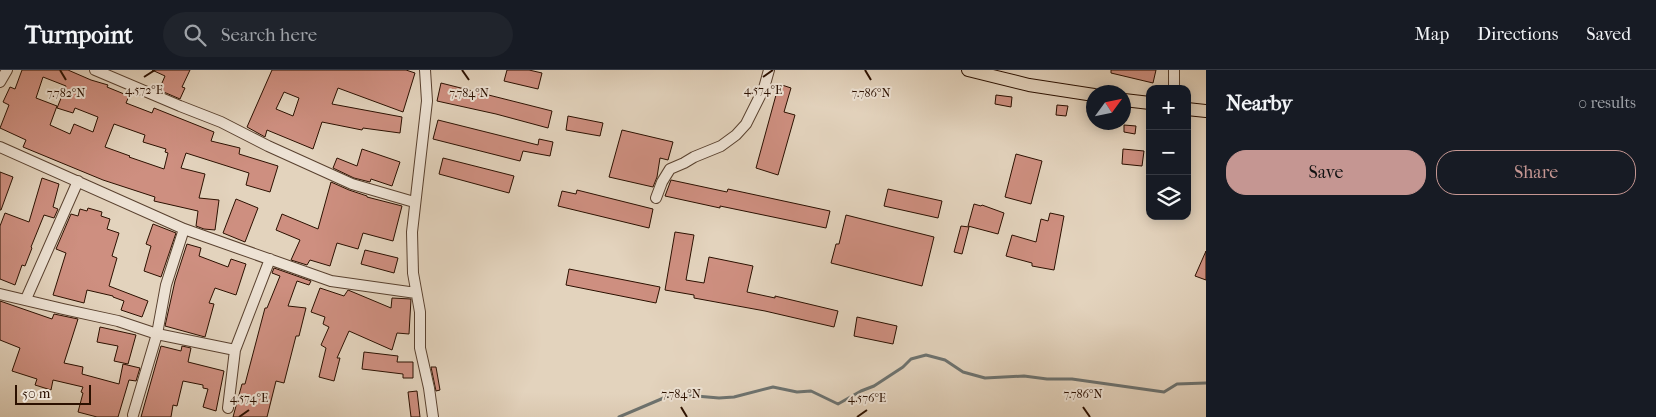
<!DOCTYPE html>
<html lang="en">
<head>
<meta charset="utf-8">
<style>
  :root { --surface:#171b24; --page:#20242c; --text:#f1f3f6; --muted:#9ea1a6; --line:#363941; --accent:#c59692 }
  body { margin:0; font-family:"IM FELL French Canon",serif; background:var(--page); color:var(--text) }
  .controls { position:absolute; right:15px; top:15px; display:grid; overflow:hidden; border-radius:10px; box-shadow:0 2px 12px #0003 }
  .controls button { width:45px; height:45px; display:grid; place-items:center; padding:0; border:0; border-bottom:1px solid var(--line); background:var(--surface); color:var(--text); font:25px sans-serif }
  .compass { position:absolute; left:1086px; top:15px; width:45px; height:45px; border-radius:50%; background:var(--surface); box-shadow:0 2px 12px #0003; rotate:57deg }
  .scale { position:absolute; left:15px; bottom:12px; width:76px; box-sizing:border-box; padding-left:5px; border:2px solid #2b1000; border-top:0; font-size:14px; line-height:18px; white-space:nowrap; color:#2b1000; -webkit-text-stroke:4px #ede2d4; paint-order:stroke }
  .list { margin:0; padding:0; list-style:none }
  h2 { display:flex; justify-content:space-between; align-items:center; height:65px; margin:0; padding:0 20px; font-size:21px }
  h2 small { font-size:16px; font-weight:400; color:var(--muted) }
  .actions { display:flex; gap:10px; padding:15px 20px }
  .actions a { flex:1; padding:11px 0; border:1px solid var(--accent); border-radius:20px; text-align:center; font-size:18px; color:var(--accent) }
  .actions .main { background:var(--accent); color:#111 }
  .icon { flex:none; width:28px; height:28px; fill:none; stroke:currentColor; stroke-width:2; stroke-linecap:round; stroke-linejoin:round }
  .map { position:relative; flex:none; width:1206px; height:347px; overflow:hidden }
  header { display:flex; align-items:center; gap:30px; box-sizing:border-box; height:70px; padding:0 25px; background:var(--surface); border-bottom:1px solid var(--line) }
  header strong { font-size:24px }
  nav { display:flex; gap:28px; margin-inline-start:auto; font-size:18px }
  .search { width:350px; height:45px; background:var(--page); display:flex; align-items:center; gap:12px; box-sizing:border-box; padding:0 18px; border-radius:28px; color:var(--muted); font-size:19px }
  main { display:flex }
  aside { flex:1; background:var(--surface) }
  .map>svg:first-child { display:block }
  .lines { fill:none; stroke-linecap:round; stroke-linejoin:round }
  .stream { stroke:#6d7370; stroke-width:3 }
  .building { fill:#ce8f80; stroke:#2b1000; fill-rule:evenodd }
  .minor-casing { stroke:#59412f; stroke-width:12 }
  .major-casing { stroke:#2b1000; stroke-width:14 }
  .minor { stroke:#ede2d4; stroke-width:10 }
  .major { stroke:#e3d3bd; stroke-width:12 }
  .ticks { fill:none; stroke:#2b1000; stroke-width:2 }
  .ticks-label { font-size:12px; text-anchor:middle; fill:#2b1000; stroke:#ede2d4; stroke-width:4; stroke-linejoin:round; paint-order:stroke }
</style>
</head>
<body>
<header>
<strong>Turnpoint</strong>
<div class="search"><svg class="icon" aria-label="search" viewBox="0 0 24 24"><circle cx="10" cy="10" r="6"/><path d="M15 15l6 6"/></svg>Search here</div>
<nav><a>Map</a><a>Directions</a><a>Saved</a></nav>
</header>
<main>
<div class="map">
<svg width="1206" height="347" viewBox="0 0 1206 347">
  <rect width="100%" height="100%" fill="#e3d3bd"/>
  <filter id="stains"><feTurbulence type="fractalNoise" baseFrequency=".004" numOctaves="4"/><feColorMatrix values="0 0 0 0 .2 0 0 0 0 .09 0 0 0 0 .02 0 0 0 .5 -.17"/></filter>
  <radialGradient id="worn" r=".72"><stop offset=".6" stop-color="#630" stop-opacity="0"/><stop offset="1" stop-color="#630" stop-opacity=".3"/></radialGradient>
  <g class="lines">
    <path class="stream" d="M 619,347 L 673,324 L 719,328 L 734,327 L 773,317 L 797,322 L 811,321 L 838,334 L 861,321 L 874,316 L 903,297 L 911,289 L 926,285 L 945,290 L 963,302 L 985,308 L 1024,306 L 1047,309 L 1072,309 L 1164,322 L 1177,314 L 1206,313"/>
  </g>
  <path class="building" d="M 22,0 L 68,0 L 91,10 L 108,15 L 107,17 L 129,26 L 126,33 L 152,43 L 154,38 L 214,62 L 211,71 L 240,78 L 239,84 L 278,96 L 270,122 L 246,115 L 249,103 L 186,83 L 181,98 L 205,104 L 199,128 L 219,130 L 215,160 L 204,159 L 196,156 L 198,141 L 154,131 L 155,127 L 103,110 L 23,77 L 26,70 L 0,58 L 9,35 L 3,32 L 10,17 L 15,19 ZM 43,7 L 66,16 L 57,38 L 73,43 L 75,38 L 98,47 L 93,62 L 74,54 L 70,64 L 50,55 L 57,36 L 36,28 ZM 114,54 L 145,65 L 143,72 L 166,79 L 165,82 L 168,83 L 164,99 L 129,87 L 130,86 L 105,77 Z
    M 152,0 L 190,0 L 182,17 L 185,18 L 180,29 L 159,20 L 165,6 Z
    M 272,0 L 406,0 L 415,3 L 403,42 L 338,18 L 332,34 L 402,47 L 400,63 L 363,58 L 362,60 L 322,52 L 313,79 L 267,60 L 265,67 L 247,57 ZM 284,22 L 299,28 L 293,46 L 276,39 Z
    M 507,0 L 529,0 L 542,3 L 538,19 L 504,11 Z
    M 1111,0 L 1156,0 L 1153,13 L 1111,3 Z
    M 441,13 L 552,41 L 548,58 L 496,44 L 437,31 Z
    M 779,14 L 791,18 L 784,42 L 795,45 L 778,105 L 756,98 Z
    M 996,25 L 1012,27 L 1011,37 L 995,34 Z
    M 1057,35 L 1068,36 L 1066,46 L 1056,45 Z
    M 568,46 L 603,53 L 600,66 L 566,60 Z
    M 438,50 L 538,75 L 539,69 L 553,72 L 550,86 L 523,81 L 520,91 L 433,69 Z
    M 1124,55 L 1136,56 L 1135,64 L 1124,62 Z
    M 622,60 L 673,72 L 668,90 L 660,88 L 657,107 L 653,117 L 609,107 Z
    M 362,79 L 400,92 L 392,116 L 371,109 L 370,112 L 354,108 L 333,98 L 337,88 L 357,96 Z
    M 1123,79 L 1144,81 L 1142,96 L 1122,94 Z
    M 1016,84 L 1042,91 L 1031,134 L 1005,127 Z
    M 443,88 L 514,106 L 509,123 L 439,104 Z
    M 0,102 L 13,107 L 1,140 L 0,140 Z
    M 42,108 L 59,114 L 53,137 L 58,139 L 54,148 L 44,145 L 31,177 L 32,178 L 25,196 L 22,195 L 15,215 L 0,209 L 0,156 L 5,143 L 29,152 Z
    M 671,110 L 727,122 L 728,119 L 830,141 L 826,158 L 720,136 L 720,138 L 665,126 Z
    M 331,112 L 349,120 L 367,126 L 367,127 L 402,136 L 393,171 L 363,163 L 358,179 L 337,173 L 330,196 L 310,190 L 307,195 L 291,190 L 300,170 L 276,160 L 282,144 L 318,159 Z
    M 888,119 L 942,131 L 938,148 L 884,136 Z
    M 577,120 L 653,139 L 649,158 L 558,136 L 562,121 L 576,124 Z
    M 236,129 L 258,138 L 245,172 L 223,163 Z
    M 974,134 L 981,136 L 982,135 L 1004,143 L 998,164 L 968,156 Z
    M 88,138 L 102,142 L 101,146 L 110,149 L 107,159 L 119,163 L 112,186 L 117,188 L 109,216 L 148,231 L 142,247 L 121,240 L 124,231 L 113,227 L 113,226 L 87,220 L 84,233 L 53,225 L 66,183 L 56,179 L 71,144 L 78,146 L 80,139 L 87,141 Z
    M 1050,143 L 1064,146 L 1054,200 L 1032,196 L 1032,193 L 1006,186 L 1012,165 L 1036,172 L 1041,149 L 1048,151 Z
    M 846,145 L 934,167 L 922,216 L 831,193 L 836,174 L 839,174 Z
    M 153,154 L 176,163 L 161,207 L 144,201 L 151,176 L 146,174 Z
    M 961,156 L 969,157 L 962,184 L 954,182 Z
    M 675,162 L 694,165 L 686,210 L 704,213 L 709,187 L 753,196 L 747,222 L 775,228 L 775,226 L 838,241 L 834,257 L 765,241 L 694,228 L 694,225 L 665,220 Z
    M 187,174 L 201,178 L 199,186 L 228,197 L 231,189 L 246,194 L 236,225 L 215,218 L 209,233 L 214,234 L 205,267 L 165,256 L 175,211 Z
    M 365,180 L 398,188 L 394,203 L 361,194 Z
    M 1206,181 L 1206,210 L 1195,206 Z
    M 274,198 L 311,211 L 309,215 L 297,211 L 288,236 L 306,238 L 299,266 L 296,266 L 284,313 L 276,311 L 267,347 L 233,347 L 242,314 L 245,314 L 265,238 L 267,238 L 280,206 L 272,203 Z
    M 569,199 L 660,217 L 656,233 L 566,215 Z
    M 320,218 L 344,226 L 348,220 L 391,238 L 392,228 L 411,229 L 409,264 L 397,263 L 392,280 L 349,261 L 337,288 L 340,288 L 334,311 L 319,307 L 326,278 L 321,275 L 329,257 L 323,254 L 325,247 L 311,242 Z
    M 0,231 L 52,249 L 54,244 L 78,249 L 64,293 L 83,297 L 82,304 L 119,314 L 123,294 L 140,298 L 136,311 L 129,310 L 118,347 L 97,347 L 78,342 L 83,323 L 81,322 L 83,317 L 53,310 L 51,320 L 35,315 L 37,309 L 12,301 L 20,278 L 0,270 Z
    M 857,247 L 897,256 L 893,274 L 854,266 Z
    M 100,257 L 136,265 L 128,294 L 114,291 L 118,276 L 97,272 Z
    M 161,276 L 181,281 L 182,276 L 191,278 L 188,292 L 224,301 L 216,341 L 203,337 L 208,319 L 203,318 L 203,315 L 183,311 L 177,336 L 173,335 L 171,347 L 141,347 Z
    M 364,282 L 398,286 L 397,292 L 413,292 L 413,308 L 403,308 L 403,304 L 362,299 Z
    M 431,297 L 436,297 L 440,320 L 436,321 Z
    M 417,321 L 420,347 L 411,347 L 408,322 Z"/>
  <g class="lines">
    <defs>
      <path id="minor" d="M 95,0 L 180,36 L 221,52 L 268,76 L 352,114 L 414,132
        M 425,0 L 427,31 L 412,162 L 413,203 L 420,242 L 420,278 L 429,318 L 433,347
        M 1174,0 L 1174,19
        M 0,12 L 7,0
        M 0,77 L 184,159 L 331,211 L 416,223
        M 656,128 L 662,112 L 670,99 L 684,93 L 694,87 L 721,76 L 736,65 L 746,54 L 764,18 L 769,0
        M 0,224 L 63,239 L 118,251 L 157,264 L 235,280
        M 26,229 L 78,111
        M 228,338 L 235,280 L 270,189
        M 133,345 L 157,264 L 166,215 L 184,159"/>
      <path id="major" d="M 968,0 L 1029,15 L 1094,25
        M 1124,30 L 1150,33
        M 1187,39 L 1206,41"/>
    </defs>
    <use href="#minor" class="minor-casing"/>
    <use href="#major" class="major-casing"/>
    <use href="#minor" class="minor"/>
    <use href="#major" class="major"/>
  </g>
  <path class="ticks" d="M 60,0 L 66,10M 462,0 L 469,10M 865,0 L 871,10M 144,7 L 155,0M 763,7 L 773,0M 681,337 L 687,347M 1083,337 L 1090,347M 239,347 L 249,340M 857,347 L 867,340"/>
  <g class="ticks-label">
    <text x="144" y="24">4.572°E</text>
    <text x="763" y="24">4.574°E</text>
    <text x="66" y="27">7.782°N</text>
    <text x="469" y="27">7.784°N</text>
    <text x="871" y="27">7.786°N</text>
    <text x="681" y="328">7.784°N</text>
    <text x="1083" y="328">7.786°N</text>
    <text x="249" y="332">4.574°E</text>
    <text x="867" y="332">4.576°E</text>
  </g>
  <rect width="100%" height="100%" filter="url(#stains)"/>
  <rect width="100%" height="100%" fill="url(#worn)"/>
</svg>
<div class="controls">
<button>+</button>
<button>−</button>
<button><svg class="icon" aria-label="layers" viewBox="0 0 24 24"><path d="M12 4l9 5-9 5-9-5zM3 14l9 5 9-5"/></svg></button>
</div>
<svg class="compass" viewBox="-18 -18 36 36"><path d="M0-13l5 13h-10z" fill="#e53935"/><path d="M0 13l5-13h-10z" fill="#9ea1a6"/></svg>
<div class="scale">50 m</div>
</div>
<aside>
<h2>Nearby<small>0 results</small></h2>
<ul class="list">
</ul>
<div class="actions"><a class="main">Save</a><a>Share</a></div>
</aside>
</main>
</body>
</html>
